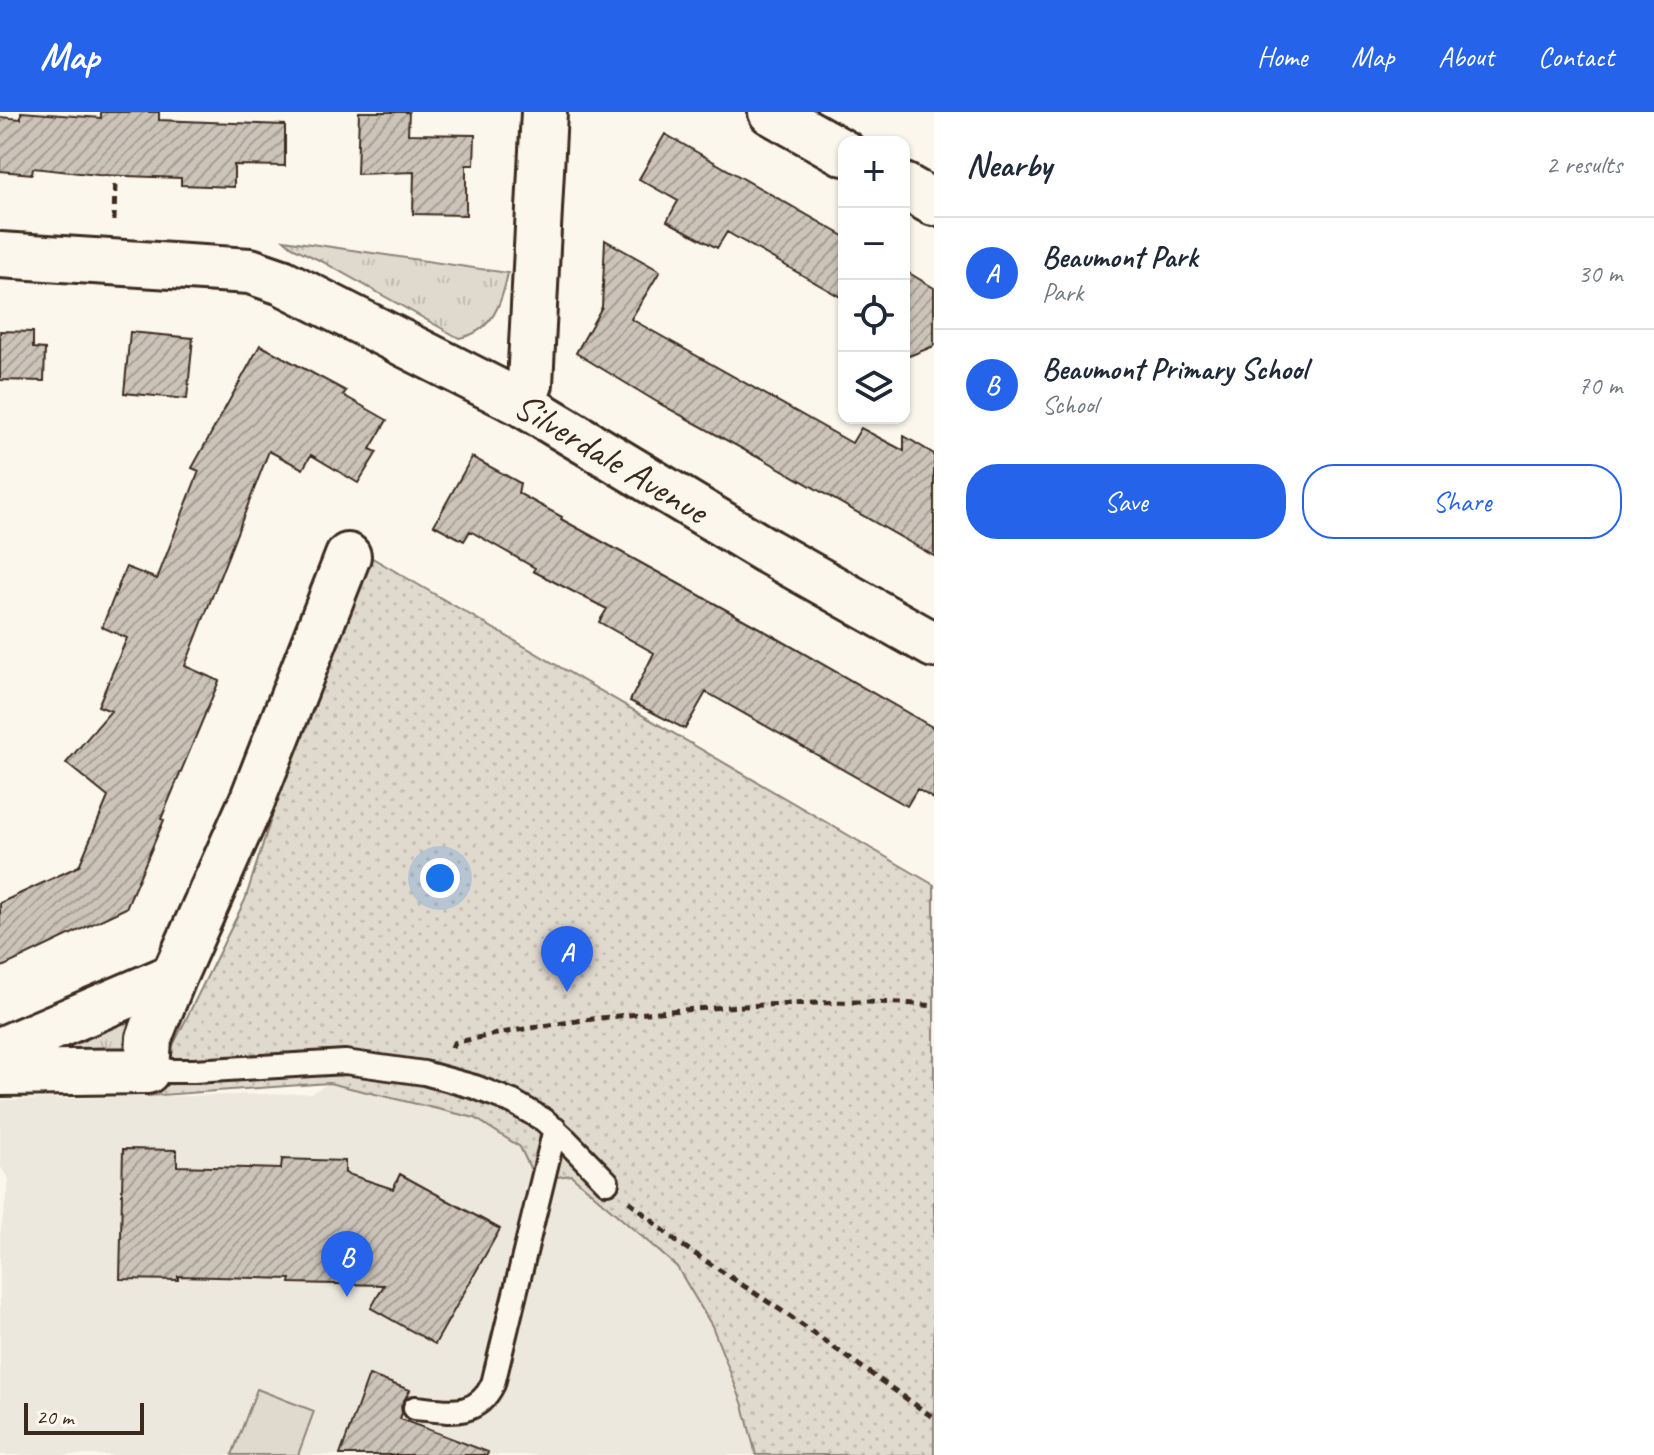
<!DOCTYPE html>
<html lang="en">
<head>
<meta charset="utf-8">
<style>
  :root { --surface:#fff; --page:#f2f2f3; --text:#1f2937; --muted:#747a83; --line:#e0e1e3; --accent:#2563eb }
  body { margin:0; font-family:Caveat,sans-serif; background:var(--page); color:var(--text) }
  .controls { position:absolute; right:24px; top:24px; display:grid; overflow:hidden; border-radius:16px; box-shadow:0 2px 6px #0004 }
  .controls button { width:72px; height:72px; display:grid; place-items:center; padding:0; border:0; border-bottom:2px solid var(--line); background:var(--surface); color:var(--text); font:40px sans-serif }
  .scale { position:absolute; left:24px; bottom:20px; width:120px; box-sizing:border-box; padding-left:8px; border:4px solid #3b2a1e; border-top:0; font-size:22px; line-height:28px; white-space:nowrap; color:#3b2a1e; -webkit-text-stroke:6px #fbf7ec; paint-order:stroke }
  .you { position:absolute; left:440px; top:766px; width:28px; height:28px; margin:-20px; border:6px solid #fff; border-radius:50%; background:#1a73e8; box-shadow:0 0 0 12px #1a73e833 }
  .badge { display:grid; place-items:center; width:52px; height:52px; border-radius:50%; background:var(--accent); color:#fff; font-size:26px; font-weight:700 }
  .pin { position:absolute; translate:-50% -66px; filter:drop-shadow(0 2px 4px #0008) }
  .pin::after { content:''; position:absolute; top:42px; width:28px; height:24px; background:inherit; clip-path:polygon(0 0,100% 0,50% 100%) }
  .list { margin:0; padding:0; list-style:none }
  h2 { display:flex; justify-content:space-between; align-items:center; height:104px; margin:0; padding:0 32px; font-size:34px }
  h2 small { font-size:26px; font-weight:400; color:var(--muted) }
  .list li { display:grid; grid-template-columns:52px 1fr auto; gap:24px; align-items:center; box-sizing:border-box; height:112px; padding:0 32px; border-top:2px solid var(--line) }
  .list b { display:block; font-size:30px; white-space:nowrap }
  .list p { margin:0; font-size:26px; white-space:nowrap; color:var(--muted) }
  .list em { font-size:26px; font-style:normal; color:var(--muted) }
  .actions { display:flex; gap:16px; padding:24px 32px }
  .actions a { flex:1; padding:18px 0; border:2px solid var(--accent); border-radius:32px; text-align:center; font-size:28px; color:var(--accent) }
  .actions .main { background:var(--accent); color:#fff }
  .icon { flex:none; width:44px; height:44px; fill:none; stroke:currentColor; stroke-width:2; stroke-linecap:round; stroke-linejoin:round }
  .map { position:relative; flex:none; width:934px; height:1343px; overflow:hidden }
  header { display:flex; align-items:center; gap:48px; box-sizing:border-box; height:112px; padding:0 40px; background:var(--accent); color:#fff }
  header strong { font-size:38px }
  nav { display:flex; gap:44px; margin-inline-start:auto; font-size:28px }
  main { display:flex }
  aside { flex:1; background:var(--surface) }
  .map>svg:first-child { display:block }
  .built { fill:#ede8dd }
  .grass { fill:url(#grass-tufts); stroke:#8d8276; stroke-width:2 }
  .park { fill:url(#park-dots); stroke:#8d8276; stroke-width:2 }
  .garden { fill:#dfd9ce; stroke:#8d8276; stroke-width:2 }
  .building { fill:url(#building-hatch); stroke:#3b2a1e; stroke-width:2 }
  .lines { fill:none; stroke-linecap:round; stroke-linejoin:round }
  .lane-casing { stroke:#3b2a1e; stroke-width:28 }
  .street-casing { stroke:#3b2a1e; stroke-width:50 }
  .path { stroke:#3b2a1e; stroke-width:5; stroke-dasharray:8 6; stroke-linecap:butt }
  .lane { stroke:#fbf7ec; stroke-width:22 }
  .street { stroke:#fbf7ec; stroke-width:44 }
  .labels { text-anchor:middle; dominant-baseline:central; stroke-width:6; stroke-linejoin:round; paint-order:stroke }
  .street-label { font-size:38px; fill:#3b2a1e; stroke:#fbf7ec }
</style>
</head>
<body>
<header>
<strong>Map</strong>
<nav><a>Home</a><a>Map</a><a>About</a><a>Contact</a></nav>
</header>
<main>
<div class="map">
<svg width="934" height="1343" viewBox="0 0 934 1343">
  <defs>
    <pattern id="grass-tufts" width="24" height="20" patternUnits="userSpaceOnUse" patternTransform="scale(2)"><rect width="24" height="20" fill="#dfd9ce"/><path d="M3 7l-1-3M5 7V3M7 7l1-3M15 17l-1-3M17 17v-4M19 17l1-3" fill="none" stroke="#c0bab0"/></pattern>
    <pattern id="park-dots" width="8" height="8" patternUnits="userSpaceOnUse" patternTransform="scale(2)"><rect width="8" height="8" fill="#dfd9ce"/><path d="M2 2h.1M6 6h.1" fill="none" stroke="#c0bab0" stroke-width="1.8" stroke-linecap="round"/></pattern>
    <pattern id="building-hatch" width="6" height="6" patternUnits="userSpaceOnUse" patternTransform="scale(2)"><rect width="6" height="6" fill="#ccc4b9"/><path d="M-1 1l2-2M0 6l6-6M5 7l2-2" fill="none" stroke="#a79f96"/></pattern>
  </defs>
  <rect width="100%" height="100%" fill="#fbf7ec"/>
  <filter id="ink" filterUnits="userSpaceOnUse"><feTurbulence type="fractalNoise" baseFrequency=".0125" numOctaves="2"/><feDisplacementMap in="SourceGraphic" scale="16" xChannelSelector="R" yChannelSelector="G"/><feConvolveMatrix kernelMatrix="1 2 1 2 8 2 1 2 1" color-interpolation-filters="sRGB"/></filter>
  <g filter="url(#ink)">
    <path class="built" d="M 329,971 L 475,1006 L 520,1035 L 532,1060 L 557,1065 L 570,1063 L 641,1120 L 677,1155 L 712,1214 L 749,1309 L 757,1343 L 0,1343 L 0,1123 L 9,1068 L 0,1054 L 0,988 L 311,981 Z"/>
    <path class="grass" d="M 284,128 L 508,161 C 502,190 493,220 459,226 L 323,150 L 292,135 Z
      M 117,909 L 127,910 L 132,920 L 125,943 L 70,947 L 44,936 Z"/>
    <path class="park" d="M 357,437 L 934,773 L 934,1343 L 756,1343 L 743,1293 L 712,1214 L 677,1155 L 571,1063 L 557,1065 L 532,1060 L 520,1035 L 475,1006 L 329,971 L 148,984 L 245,788 Z"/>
    <path class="garden" d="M 257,1277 L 314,1299 L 298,1343 L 232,1343 Z"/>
    <path class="building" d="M 21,0 L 101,6 L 101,0 L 159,0 L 159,8 L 285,13 L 285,54 L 234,53 L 234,75 L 181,73 L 181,66 L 98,63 L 33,56 L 32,62 L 0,59 L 0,5 L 21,7 Z
      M 359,0 L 409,0 L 408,22 L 475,23 L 474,53 L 466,53 L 466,103 L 413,102 L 414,60 L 357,62 Z
      M 665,22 L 844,124 L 844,187 L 727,120 L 717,136 L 667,109 L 678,89 L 639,67 Z
      M 605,128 L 660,159 L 631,207 L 852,331 L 861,316 L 904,339 L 904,324 L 934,342 L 934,444 L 758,344 L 757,345 L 662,293 L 576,241 L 602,195 Z
      M 904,158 L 934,176 L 934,234 L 904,246 Z
      M 0,219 L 33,220 L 33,236 L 45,237 L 44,269 L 0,268 Z
      M 130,220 L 193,226 L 187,287 L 124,281 Z
      M 260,233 L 346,279 L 343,283 L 387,308 L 370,337 L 377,340 L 358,371 L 311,343 L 303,357 L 269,339 L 185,554 L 219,569 L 161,707 L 164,708 L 126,796 L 0,856 L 0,791 L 79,754 L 108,685 L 66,651 L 111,599 L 98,594 L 127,526 L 102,515 L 126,455 L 157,467 L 199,359 L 192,356 Z
      M 472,345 L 520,371 L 518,381 L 562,405 L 561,407 L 761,517 L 934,616 L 934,687 L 917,677 L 907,694 L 706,580 L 685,617 L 630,589 L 654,541 L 599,510 L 607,497 L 533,459 L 535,456 L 470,419 L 464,429 L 434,413 Z
      M 123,1037 L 177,1038 L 177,1054 L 281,1057 L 282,1047 L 345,1049 L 345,1061 L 393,1077 L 400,1062 L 500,1117 L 435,1232 L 371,1196 L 384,1173 L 290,1171 L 291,1167 L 178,1164 L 178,1168 L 120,1167 Z
      M 369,1263 L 410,1278 L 401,1294 L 402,1301 L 400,1307 L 488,1340 L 487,1343 L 340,1343 Z"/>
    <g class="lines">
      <defs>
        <path id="lane" d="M 147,959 L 194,959 L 345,950 L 424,961 L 475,975 L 513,990 L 544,1008 L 566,1028 L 607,1070
          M 415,1296 C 448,1299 476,1307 493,1272 L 555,1017"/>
        <path id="street" d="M 771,0 L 844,41
          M 904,74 L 934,91
          M 0,143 L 250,159 L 282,170 L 521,291 L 767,439 L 934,533
          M 521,291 L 530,272 L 544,0
          M 0,938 L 174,864
          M 0,961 L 147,959 L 149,926 L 174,864 L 252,689 L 348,444"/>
      </defs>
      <use href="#lane" class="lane-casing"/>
      <use href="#street" class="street-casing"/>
      <path class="path" d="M 114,109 L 115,70
        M 452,936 L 454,931 C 555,908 659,898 763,893 C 819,891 878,887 934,894
        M 629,1089 L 677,1130 L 782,1199 L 934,1306"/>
      <use href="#lane" class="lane"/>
      <use href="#street" class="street"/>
    </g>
  </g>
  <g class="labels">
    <g class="street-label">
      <text transform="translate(611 346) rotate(31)">Silverdale Avenue</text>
    </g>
  </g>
</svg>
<div class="controls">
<button>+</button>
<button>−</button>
<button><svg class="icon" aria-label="locate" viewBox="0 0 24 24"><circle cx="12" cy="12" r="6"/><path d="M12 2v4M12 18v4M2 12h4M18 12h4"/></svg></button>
<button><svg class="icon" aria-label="layers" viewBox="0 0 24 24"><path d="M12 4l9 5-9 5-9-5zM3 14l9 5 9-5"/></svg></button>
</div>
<div class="scale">20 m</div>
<div class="you"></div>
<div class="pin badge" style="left:567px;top:880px">A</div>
<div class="pin badge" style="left:347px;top:1185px">B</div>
</div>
<aside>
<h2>Nearby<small>2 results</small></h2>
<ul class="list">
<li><span class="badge">A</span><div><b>Beaumont Park</b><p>Park</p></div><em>30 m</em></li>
<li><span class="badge">B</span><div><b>Beaumont Primary School</b><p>School</p></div><em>70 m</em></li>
</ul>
<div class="actions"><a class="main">Save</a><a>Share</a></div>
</aside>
</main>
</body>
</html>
